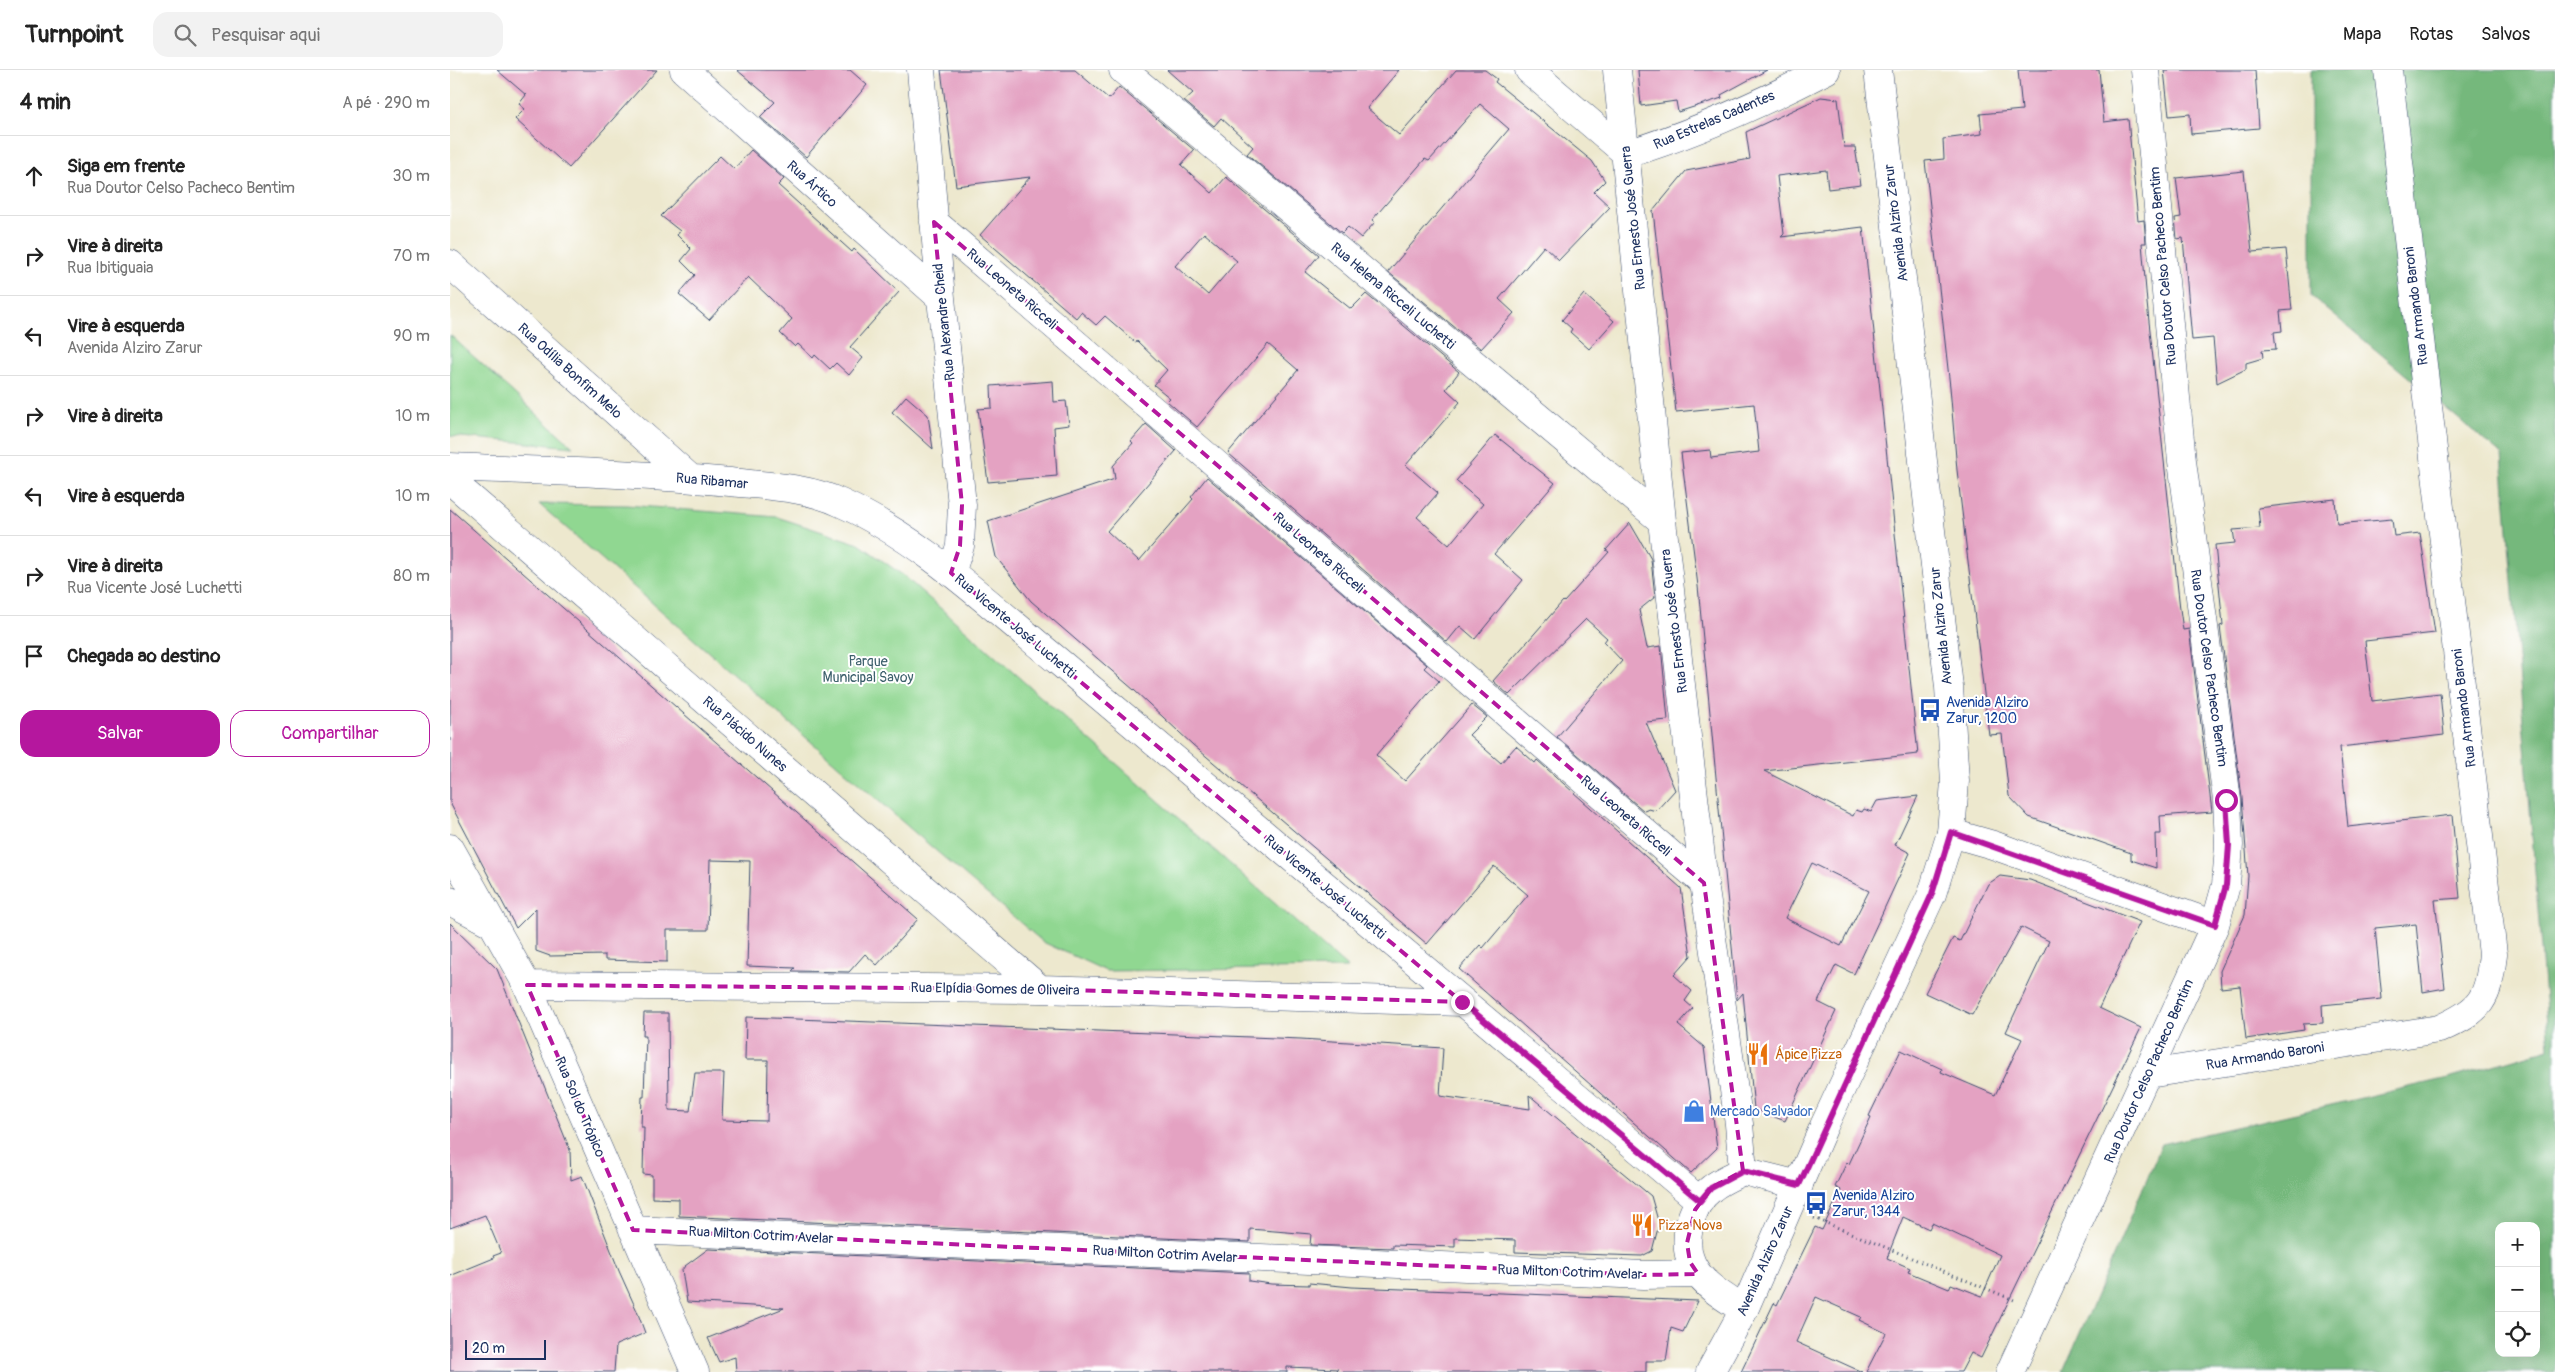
<!DOCTYPE html>
<html lang="pt">
<head>
<meta charset="utf-8">
<style>
  :root { --surface:#fff; --page:#f2f2f2; --text:#222; --muted:#767676; --line:#e0e0e0; --accent:#b5179e }
  body { margin:0; font-family:Pangolin,sans-serif; background:var(--page); color:var(--text) }
  .controls { position:absolute; right:15px; bottom:15px; display:grid; overflow:hidden; border-radius:10px; box-shadow:0 5px 20px #0002 }
  .controls button { width:45px; height:45px; display:grid; place-items:center; padding:0; border:0; border-bottom:1px solid var(--line); background:var(--surface); color:var(--text); font:25px sans-serif }
  .scale { position:absolute; left:15px; bottom:12px; width:81px; box-sizing:border-box; padding-left:5px; border:2px solid #1b2f5e; border-top:0; font-size:14px; line-height:18px; white-space:nowrap; color:#1b2f5e; -webkit-text-stroke:4px #fff; paint-order:stroke }
  .stop { position:absolute; width:15px; height:15px; margin:-11px; border:4px solid #b5179e; border-radius:50%; background:#fff }
  .stop.end { background:#b5179e; border-color:#fff; box-shadow:0 1px 5px #0008 }
  .list { margin:0; padding:0; list-style:none }
  h2 { display:flex; justify-content:space-between; align-items:center; height:65px; margin:0; padding:0 20px; font-size:21px }
  h2 small { font-size:16px; font-weight:400; color:var(--muted) }
  .list li { display:grid; grid-template-columns:32px 1fr auto; gap:15px; align-items:center; box-sizing:border-box; height:80px; padding:0 20px; border-top:1px solid var(--line) }
  .list b { display:block; font-size:19px; white-space:nowrap }
  .list p { margin:0; font-size:16px; white-space:nowrap; color:var(--muted) }
  .list em { font-size:16px; font-style:normal; color:var(--muted) }
  .actions { display:flex; gap:10px; padding:15px 20px }
  .actions a { flex:1; padding:11px 0; border:1px solid var(--accent); border-radius:15px; text-align:center; font-size:18px; color:var(--accent) }
  .actions .main { background:var(--accent); color:#fff }
  .icon { flex:none; width:28px; height:28px; fill:none; stroke:currentColor; stroke-width:2; stroke-linecap:round; stroke-linejoin:round }
  .map { position:relative; flex:none; width:2105px; height:1302px; overflow:hidden }
  header { display:flex; align-items:center; gap:30px; box-sizing:border-box; height:70px; padding:0 25px; background:var(--surface); border-bottom:1px solid var(--line) }
  header strong { font-size:24px }
  nav { display:flex; gap:28px; margin-inline-start:auto; font-size:18px }
  .search { width:350px; height:45px; background:var(--page); display:flex; align-items:center; gap:12px; box-sizing:border-box; padding:0 18px; border-radius:15px; color:var(--muted); font-size:19px }
  main { display:flex }
  aside { flex:1; background:var(--surface) }
  .map>svg:first-child { display:block }
  .green { fill:#90d791; stroke:#568378 }
  .forest { fill:#74b87b; stroke:#48746c; fill-rule:evenodd }
  .building { fill:#e4a2c2; fill-rule:evenodd }
  .lines { fill:none; stroke-linecap:round; stroke-linejoin:round }
  .minor-casing { stroke:#3a4b6f; stroke-width:29 }
  .tertiary-casing { stroke:#3a4b6f; stroke-width:29 }
  .path { stroke:#3a4b6f; stroke-width:3; stroke-dasharray:1 4; stroke-linecap:butt }
  .minor { stroke:#fff; stroke-width:28 }
  .tertiary { stroke:#fff; stroke-width:28 }
  .route { stroke:#b5179e; stroke-width:6 }
  .marked { fill:none; stroke:#b5179e; stroke-width:4; stroke-dasharray:10 6; stroke-linejoin:round }
  .labels { text-anchor:middle; dominant-baseline:central; stroke-width:4; stroke-linejoin:round; paint-order:stroke }
  .street-label { font-size:14px; fill:#1b2f5e; stroke:#fff }
  .park-label { font-size:14px; fill:#3e616d; stroke:#fff }
  .transit-label { font-size:14px; fill:#164399; stroke:#fff; text-anchor:start }
  .food-label { font-size:14px; fill:#c56008; stroke:#fff; text-anchor:start }
  .shop-label { font-size:14px; fill:#366cbe; stroke:#fff; text-anchor:start }
</style>
</head>
<body>
<header>
<strong>Turnpoint</strong>
<div class="search"><svg class="icon" aria-label="search" viewBox="0 0 24 24"><circle cx="10" cy="10" r="6"/><path d="M15 15l6 6"/></svg>Pesquisar aqui</div>
<nav><a>Mapa</a><a>Rotas</a><a>Salvos</a></nav>
</header>
<main>
<aside>
<h2>4 min<small>A pé · 290 m</small></h2>
<ul class="list">
<li><svg class="icon" aria-label="ahead" viewBox="0 0 24 24"><path d="M12 20V5M6 11l6-6 6 6"/></svg><div><b>Siga em frente</b><p>Rua Doutor Celso Pacheco Bentim</p></div><em>30 m</em></li>
<li><svg class="icon" aria-label="right" viewBox="0 0 24 24"><path d="M7 20v-9h11M14 6l5 5-5 5"/></svg><div><b>Vire à direita</b><p>Rua Ibitiguaia</p></div><em>70 m</em></li>
<li><svg class="icon" aria-label="left" viewBox="0 0 24 24"><path d="M17 20v-9H6M10 6l-5 5 5 5"/></svg><div><b>Vire à esquerda</b><p>Avenida Alziro Zarur</p></div><em>90 m</em></li>
<li><svg class="icon" aria-label="right" viewBox="0 0 24 24"><path d="M7 20v-9h11M14 6l5 5-5 5"/></svg><div><b>Vire à direita</b></div><em>10 m</em></li>
<li><svg class="icon" aria-label="left" viewBox="0 0 24 24"><path d="M17 20v-9H6M10 6l-5 5 5 5"/></svg><div><b>Vire à esquerda</b></div><em>10 m</em></li>
<li><svg class="icon" aria-label="right" viewBox="0 0 24 24"><path d="M7 20v-9h11M14 6l5 5-5 5"/></svg><div><b>Vire à direita</b><p>Rua Vicente José Luchetti</p></div><em>80 m</em></li>
<li><svg class="icon" aria-label="arrive" viewBox="0 0 24 24"><path d="M6 21V4h12l-3 4 3 4H6"/></svg><div><b>Chegada ao destino</b></div></li>
</ul>
<div class="actions"><a class="main">Salvar</a><a>Compartilhar</a></div>
</aside>
<div class="map">
<svg width="2105" height="1302" viewBox="0 0 2105 1302">
  <rect width="100%" height="100%" fill="#fff"/>
  <filter id="ink" filterUnits="userSpaceOnUse"><feTurbulence type="fractalNoise" baseFrequency=".02" numOctaves="2"/><feDisplacementMap in="SourceGraphic" scale="10" xChannelSelector="R" yChannelSelector="G"/><feConvolveMatrix kernelMatrix="1 2 1 2 8 2 1 2 1" color-interpolation-filters="sRGB"/></filter>
  <filter id="wash" filterUnits="userSpaceOnUse"><feTurbulence type="fractalNoise" baseFrequency=".0096" numOctaves="4" result="noise"/><feDisplacementMap in="SourceGraphic" scale="20" xChannelSelector="R" yChannelSelector="G"/><feGaussianBlur stdDeviation="1.12" result="paint"/><feColorMatrix in="noise" values="0 0 0 0 0 0 0 0 0 0 0 0 0 0 0 0 0 1.4 0 .05"/><feComposite in="paint" operator="in"/></filter>
  <g filter="url(#wash)">
    <rect width="100%" height="100%" fill="#ede8ce"/>
    <path class="green" d="M 0,265 L 123,377 L 0,366 Z
      M 89,434 L 176,435 L 327,447 L 409,474 L 454,506 L 898,898 L 656,901 L 593,872 L 463,761 Z"/>
    <path class="forest" d="M 1861,0 L 2105,0 L 2105,1302 L 1613,1302 L 1712,1074 L 1998,1008 L 2099,979 L 2052,385 L 1861,226 ZM 2049,1156 L 2086,1156 L 2086,1283 L 2049,1283 Z"/>
    <g id="blocks">
      <path class="building" d="M 47,0 L 207,0 L 119,98 L 65,49 L 75,39 L 69,34 L 76,25 Z
        M 287,0 L 400,0 L 417,15 L 356,87 L 310,47 L 325,32 Z
        M 491,0 L 625,0 L 659,29 L 669,17 L 744,80 L 731,95 L 762,123 L 776,107 L 869,185 L 855,202 L 901,239 L 916,224 L 1009,302 L 996,319 L 1010,332 L 956,395 L 988,423 L 967,447 L 999,475 L 1033,434 L 1006,411 L 1045,365 L 1105,413 L 1044,484 L 1073,510 L 1025,569 L 1010,556 L 997,572 L 778,383 L 848,300 L 818,274 L 747,357 L 717,331 L 720,328 L 704,315 L 717,300 L 687,271 L 685,272 L 655,246 L 646,255 L 631,242 L 626,248 L 530,165 L 580,107 L 506,116 ZM 754,163 L 787,191 L 758,225 L 725,196 Z
        M 717,0 L 949,0 L 917,38 L 949,65 L 1006,0 L 1035,0 L 1047,9 L 1045,12 L 1142,91 L 1155,111 L 1144,122 L 1160,137 L 1109,190 L 1094,176 L 1049,229 L 1064,243 L 1031,279 L 938,202 L 1059,59 L 1030,34 L 979,91 L 975,89 L 922,150 L 925,152 L 911,168 L 898,157 L 892,163 L 797,84 L 803,77 L 771,48 L 764,56 L 734,31 L 743,23 Z
        M 1188,0 L 1317,0 L 1271,25 L 1272,28 L 1228,42 L 1226,31 L 1191,36 Z
        M 1568,0 L 1649,0 L 1654,52 L 1678,49 L 1688,151 L 1694,150 L 1696,173 L 1692,173 L 1697,233 L 1730,539 L 1733,560 L 1739,559 L 1762,742 L 1710,746 L 1711,764 L 1705,764 L 1706,798 L 1681,790 L 1681,783 L 1579,747 L 1559,726 L 1552,664 L 1539,665 L 1507,400 L 1500,317 L 1475,91 L 1494,89 L 1493,69 L 1532,64 L 1530,44 L 1572,40 Z
        M 1714,0 L 1805,0 L 1809,58 L 1741,64 L 1740,44 L 1719,46 Z
        M 1371,27 L 1388,29 L 1394,77 L 1405,77 L 1411,115 L 1378,119 L 1376,100 L 1327,106 L 1334,164 L 1331,167 L 1413,157 L 1468,684 L 1314,701 L 1403,746 L 1406,740 L 1412,742 L 1414,739 L 1421,742 L 1427,731 L 1468,726 L 1445,775 L 1460,783 L 1404,904 L 1386,895 L 1368,932 L 1386,941 L 1335,1051 L 1304,1039 L 1293,923 L 1287,930 L 1248,516 L 1231,383 L 1260,380 L 1261,388 L 1309,382 L 1304,334 L 1226,342 L 1203,141 L 1236,101 L 1300,89 L 1296,62 ZM 1362,793 L 1419,821 L 1391,876 L 1335,848 Z
        M 301,80 L 334,109 L 328,115 L 402,182 L 404,179 L 449,222 L 400,277 L 413,288 L 399,305 L 386,293 L 380,299 L 365,285 L 363,288 L 348,274 L 345,277 L 330,263 L 342,249 L 298,207 L 259,250 L 229,224 L 245,205 L 231,191 L 241,179 L 227,165 L 230,161 L 211,146 L 270,86 L 284,99 Z
        M 1794,101 L 1802,182 L 1836,179 L 1842,240 L 1830,241 L 1832,261 L 1824,262 L 1826,279 L 1812,280 L 1813,288 L 1796,293 L 1796,299 L 1767,313 L 1763,268 L 1742,270 L 1733,168 L 1727,169 L 1725,148 L 1731,147 L 1726,108 Z
        M 1134,224 L 1164,251 L 1139,279 L 1120,262 L 1122,259 L 1112,250 Z
        M 603,311 L 604,332 L 616,331 L 619,355 L 604,357 L 607,406 L 538,412 L 528,339 L 542,338 L 541,316 Z
        M 456,326 L 478,345 L 483,379 L 442,342 Z
        M 696,354 L 726,381 L 657,461 L 689,491 L 743,429 L 741,427 L 757,407 L 977,595 L 974,598 L 989,611 L 926,685 L 955,711 L 1022,635 L 1037,647 L 1019,665 L 1051,693 L 1066,676 L 1085,693 L 1087,690 L 1231,818 L 1241,886 L 1224,905 L 1242,921 L 1235,931 L 1243,938 L 1228,955 L 1254,977 L 1267,1078 L 1241,1103 L 1009,899 L 1030,875 L 1033,878 L 1078,825 L 1044,796 L 977,874 L 743,675 L 684,620 L 581,531 L 546,487 L 538,451 L 665,409 L 663,396 L 683,373 L 681,371 Z
        M 1885,429 L 1887,454 L 1942,449 L 1944,466 L 1970,463 L 1985,563 L 1915,571 L 1922,631 L 1990,623 L 1994,665 L 1890,677 L 1898,757 L 2002,745 L 2010,828 L 1985,830 L 1995,918 L 1973,922 L 1966,854 L 1925,858 L 1932,929 L 1872,935 L 1873,953 L 1853,954 L 1854,960 L 1796,969 L 1790,916 L 1771,918 L 1770,901 L 1795,845 L 1798,806 L 1792,728 L 1770,556 L 1773,555 L 1765,475 L 1785,473 L 1783,460 L 1810,458 L 1808,438 Z
        M 0,439 L 468,849 L 427,895 L 415,884 L 399,902 L 342,901 L 345,898 L 297,896 L 300,791 L 260,790 L 258,860 L 217,860 L 217,892 L 155,890 L 155,885 L 100,886 L 86,881 L 86,838 L 66,858 L 0,733 Z
        M 1180,453 L 1201,489 L 1205,527 L 1189,540 L 1197,578 L 1211,576 L 1218,650 L 1196,652 L 1225,720 L 1206,741 L 1199,739 L 1194,741 L 1107,667 L 1172,591 L 1154,572 L 1157,568 L 1136,549 L 1059,625 L 1043,611 L 1113,531 L 1114,532 L 1142,501 L 1159,482 L 1156,480 Z
        M 1550,806 L 1580,810 L 1690,852 L 1649,938 L 1691,958 L 1531,1288 L 1521,1283 L 1511,1302 L 1416,1302 L 1436,1263 L 1409,1250 L 1411,1247 L 1366,1227 L 1346,1272 L 1412,1302 L 1291,1302 L 1324,1233 L 1327,1235 L 1365,1157 L 1372,1160 L 1391,1120 L 1385,1117 L 1397,1092 L 1399,1094 L 1421,1047 L 1419,1046 L 1451,980 L 1492,999 L 1491,1002 L 1545,1025 L 1572,969 L 1556,962 L 1599,871 L 1571,857 L 1522,945 L 1475,923 L 1503,868 L 1510,871 L 1538,814 ZM 1453,1147 L 1479,1159 L 1482,1153 L 1550,1185 L 1532,1226 L 1501,1214 L 1499,1219 L 1458,1202 L 1460,1198 L 1437,1188 Z
        M 0,853 L 47,899 L 120,1080 L 121,1110 L 132,1106 L 169,1201 L 187,1241 L 195,1263 L 166,1275 L 164,1302 L 0,1301 L 0,1206 L 44,1188 L 43,1186 L 51,1183 L 35,1145 L 0,1158 Z
        M 194,943 L 218,943 L 219,1040 L 240,1041 L 245,1003 L 274,1003 L 272,1050 L 317,1051 L 318,990 L 295,990 L 296,947 L 851,969 L 993,978 L 990,1026 L 1080,1039 L 1079,1025 L 1201,1126 L 1209,1154 L 1202,1181 L 1192,1186 L 1065,1182 L 1065,1170 L 1005,1168 L 1005,1177 L 943,1175 L 943,1178 L 860,1175 L 861,1164 L 800,1159 L 800,1172 L 229,1146 L 229,1129 L 202,1128 L 202,1105 L 193,1104 L 194,1057 L 191,1057 L 192,1027 L 194,1027 L 196,966 L 193,966 Z
        M 258,1179 L 799,1203 L 799,1211 L 821,1214 L 859,1215 L 859,1213 L 902,1217 L 1248,1231 L 1233,1262 L 1221,1258 L 1216,1291 L 1196,1291 L 1196,1302 L 887,1302 L 888,1299 L 837,1297 L 837,1302 L 286,1302 L 285,1287 L 269,1292 L 258,1268 L 334,1238 L 237,1232 L 232,1200 L 235,1196 Z"/>
    </g>
  </g>
  <g filter="url(#ink)">
    <use href="#blocks" fill-opacity="0" stroke="#3a4b6f" stroke-width="1"/>
    <g class="lines">
      <defs>
        <path id="minor" d="M 234,0 L 491,228
          M 471,0 L 491,228 L 512,435 L 510,476 L 501,503
          M 673,0 L 1212,451
          M 1079,0 L 1177,84 C 1246,63 1312,33 1376,0
          M 1167,0 L 1212,451 L 1254,813 L 1289,1054 L 1293,1101
          M 484,152 L 1254,813
          M 0,194 L 240,408
          M 0,397 C 93,401 187,403 280,412 C 317,416 357,417 391,433 C 473,470 539,535 608,591 L 1250,1131
          M 0,410 L 590,919
          M 1501,763 L 1543,775 L 1765,855
          M 0,778 L 77,915 L 245,1302
          M 0,831 L 41,853
          M 77,915 L 590,919 L 1012,932
          M 1698,1004 L 1989,959 C 2032,940 2038,930 2043,884 L 1938,0
          M 183,1160 L 1194,1205 L 1248,1204
          M 1294,1240 C 1278,1229 1257,1218 1246,1201 C 1229,1177 1239,1135 1262,1118 C 1272,1110 1283,1106 1293,1101 L 1349,1115
          M 1560,1302 L 1765,855 L 1776,815 L 1779,775 L 1777,730 L 1732,391 L 1695,0"/>
        <path id="tertiary" d="M 1260,1302 L 1294,1240 L 1374,1056 L 1482,824 L 1501,763 L 1505,711 L 1499,617 L 1428,0"/>
      </defs>
      <use href="#minor" class="minor-casing"/>
      <use href="#tertiary" class="tertiary-casing"/>
      <path class="path" d="M 1364,1148 L 1564,1230"/>
      <use href="#minor" class="minor"/>
      <use href="#tertiary" class="tertiary"/>
    </g>
  </g>
  <g class="lines" filter="url(#ink)">
    <path class="route" d="M 1012,932 L 1250,1131 L 1261,1118 L 1293,1101 L 1349,1115 L 1482,824 L 1501,762 L 1765,855 L 1776,815 L 1779,775 L 1776,730"/>
  </g>
  <path class="marked" d="M 484,152 L 1254,813 L 1293,1101 L 1261,1118 L 1245,1140 L 1237,1173 L 1240,1192 L 1248,1204 L 1194,1205 L 183,1160 L 77,915 L 590,919 L 1012,932 L 501,503 L 510,476 L 512,435 Z"/>
  <defs>
    <symbol id="bus-bare" viewBox="-9 -9 18 18"><path d="M-5-6H5V4H4V6H2V4H-2V6H-4V4H-5ZM-3.5-4V0h7V-4ZM-3.5 1.2v1.5H-2V1.2ZM2 1.2v1.5H3.5V1.2Z" fill="#1a4fb4" stroke="#fff" stroke-width="2.5" paint-order="stroke"/></symbol>
    <symbol id="restaurant-bare" viewBox="-9 -9 18 18"><path d="M-5-6h1v4h1v-4h1v4h1v-4h1v5L-1.5 .5V6h-2V.5L-5-1ZM5-6V6H3V1.5H1.5Q1.5-4 5-6Z" fill="#e8710a" stroke="#fff" stroke-width="2.5" paint-order="stroke"/></symbol>
    <symbol id="shop-bare" viewBox="-9 -9 18 18"><path d="M-5-2.5h2.3a2.7 3.5 0 0 1 5.4 0H5L5.5 6h-11ZM-1.5-2.5h3a1.5 2.3 0 0 0-3 0Z" fill="#3f7fe0" stroke="#fff" stroke-width="2.5" paint-order="stroke"/></symbol>
  </defs>
  <g fill-rule="evenodd">
    <use href="#bus-bare" x="1464" y="624" width="32" height="32"/>
    <use href="#restaurant-bare" x="1292" y="968" width="32" height="32"/>
    <use href="#shop-bare" x="1228" y="1025" width="32" height="32"/>
    <use href="#bus-bare" x="1350" y="1117" width="32" height="32"/>
    <use href="#restaurant-bare" x="1176" y="1139" width="32" height="32"/>
  </g>
  <g class="labels">
    <g class="street-label">
      <text transform="translate(1264 50) rotate(-23)">Rua Estrelas Cadentes</text>
      <text transform="translate(362 114) rotate(42)">Rua Ártico</text>
      <text transform="translate(1183 148) rotate(-96)">Rua Ernesto José Guerra</text>
      <text transform="translate(1446 153) rotate(-97)">Avenida Alziro Zarur</text>
      <text transform="translate(1713 196) rotate(-95)">Rua Doutor Celso Pacheco Bentim</text>
      <text transform="translate(562 219) rotate(41)">Rua Leoneta Ricceli</text>
      <text transform="translate(943 226) rotate(40)">Rua Helena Ricceli Luchetti</text>
      <text transform="translate(1966 236) rotate(-97)">Rua Armando Baroni</text>
      <text transform="translate(494 252) rotate(-96)">Rua Alexandre Cheid</text>
      <text transform="translate(120 301) rotate(42)">Rua Odília Bonfim Melo</text>
      <text transform="translate(262 411) rotate(5)">Rua Ribamar</text>
      <text transform="translate(869 483) rotate(41)">Rua Leoneta Ricceli</text>
      <text transform="translate(1224 551) rotate(-97)">Rua Ernesto José Guerra</text>
      <text transform="translate(565 556) rotate(40)">Rua Vicente José Luchetti</text>
      <text transform="translate(1491 556) rotate(-96)">Avenida Alziro Zarur</text>
      <text transform="translate(1759 598) rotate(82)">Rua Doutor Celso Pacheco Bentim</text>
      <text transform="translate(2014 638) rotate(-97)">Rua Armando Baroni</text>
      <text transform="translate(295 664) rotate(41)">Rua Plácido Nunes</text>
      <text transform="translate(1176 746) rotate(41)">Rua Leoneta Ricceli</text>
      <text transform="translate(875 817) rotate(40)">Rua Vicente José Luchetti</text>
      <text transform="translate(545 919) rotate(1)">Rua Elpídia Gomes de Oliveira</text>
      <text transform="translate(1815 986) rotate(-9)">Rua Armando Baroni</text>
      <text transform="translate(1699 1001) rotate(-66)">Rua Doutor Celso Pacheco Bentim</text>
      <text transform="translate(130 1037) rotate(67)">Rua Sol do Trópico</text>
      <text transform="translate(311 1165) rotate(3)">Rua Milton Cotrim Avelar</text>
      <text transform="translate(715 1184) rotate(3)">Rua Milton Cotrim Avelar</text>
      <text transform="translate(1315 1191) rotate(-66)">Avenida Alziro Zarur</text>
      <text transform="translate(1120 1202) rotate(2)">Rua Milton Cotrim Avelar</text>
    </g>
    <g class="park-label">
      <text x="418" y="591">Parque<tspan x="418" dy="16">Municipal Savoy</tspan></text>
    </g>
    <g class="transit-label">
      <text x="1496" y="632">Avenida Alziro<tspan x="1496" dy="16">Zarur, 1200</tspan></text>
      <text x="1382" y="1125">Avenida Alziro<tspan x="1382" dy="16">Zarur, 1344</tspan></text>
    </g>
    <g class="food-label">
      <text x="1325" y="984">Ápice Pizza</text>
      <text x="1208" y="1155">Pizza Nova</text>
    </g>
    <g class="shop-label">
      <text x="1260" y="1041">Mercado Salvador</text>
    </g>
  </g>
</svg>
<div class="controls">
<button>+</button>
<button>−</button>
<button><svg class="icon" aria-label="locate" viewBox="0 0 24 24"><circle cx="12" cy="12" r="6"/><path d="M12 2v4M12 18v4M2 12h4M18 12h4"/></svg></button>
</div>
<div class="scale">20 m</div>
<div class="stop" style="left:1776px;top:730px"></div>
<div class="stop end" style="left:1012px;top:932px"></div>
</div>
</main>
</body>
</html>
